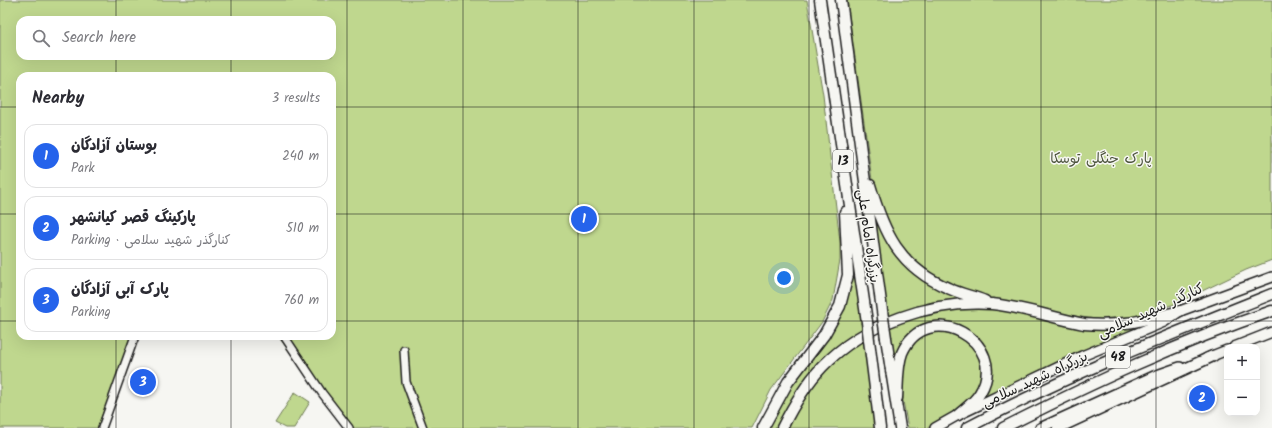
<!DOCTYPE html>
<html lang="en">
<head>
<meta charset="utf-8">
<style>
  :root { --surface:#fff; --page:#f7f7f7; --text:#2b2b33; --muted:#7c7c81; --line:#e1e1e2; --accent:#2563eb }
  body { margin:0; font-family:Kalam,"Playpen Sans Arabic",sans-serif; background:var(--page); color:var(--text) }
  .controls { position:absolute; right:12px; bottom:12px; display:grid; overflow:hidden; border-radius:8px; box-shadow:0 4px 16px #0002 }
  .controls button { width:36px; height:36px; display:grid; place-items:center; padding:0; border:0; border-bottom:1px solid var(--line); background:var(--surface); color:var(--text); font:20px sans-serif }
  .you { position:absolute; left:784px; top:278px; width:14px; height:14px; margin:-10px; border:3px solid #fff; border-radius:50%; background:#1a73e8; box-shadow:0 0 0 6px #1a73e833 }
  .badge { display:grid; place-items:center; width:26px; height:26px; border-radius:50%; background:var(--accent); color:#fff; font-size:13px; font-weight:700 }
  .pin { position:absolute; translate:-50% -50%; border:2px solid #fff; box-shadow:0 1px 4px #0006 }
  .list { margin:0; padding:0; list-style:none }
  h2 { display:flex; justify-content:space-between; align-items:center; height:52px; margin:0; padding:0 16px; font-size:17px }
  h2 small { font-size:13px; font-weight:400; color:var(--muted) }
  .list li { display:grid; grid-template-columns:26px 1fr auto; gap:12px; align-items:center; box-sizing:border-box; height:64px; margin:0 8px 8px; padding:0 8px; border:1px solid var(--line); border-radius:12px }
  .list b { display:block; font-size:15px; white-space:nowrap }
  .list p { margin:0; font-size:13px; white-space:nowrap; color:var(--muted) }
  .list em { font-size:13px; font-style:normal; color:var(--muted) }
  .icon { flex:none; width:22px; height:22px; fill:none; stroke:currentColor; stroke-width:2; stroke-linecap:round; stroke-linejoin:round }
  .map { position:relative; flex:none; width:1272px; height:428px; overflow:hidden }
  .search { position:absolute; background:var(--surface); box-shadow:0 4px 16px #0002; left:16px; top:16px; width:320px; height:44px; display:flex; align-items:center; gap:10px; box-sizing:border-box; padding:0 14px; border-radius:12px; color:var(--muted); font-size:15px }
  .panel { position:absolute; background:var(--surface); box-shadow:0 4px 16px #0002; left:16px; top:72px; width:320px; height:268px; border-radius:12px }
  .map>svg:first-child { display:block }
  .green { fill:#bfd78e; stroke:#6e7a55; fill-rule:evenodd }
  .lines { fill:none; stroke-linecap:round; stroke-linejoin:round }
  .minor-casing { stroke:#1c1c1c; stroke-width:10 }
  .major-casing { stroke:#1c1c1c; stroke-width:12 }
  .highway-casing { stroke:#1c1c1c; stroke-width:13 }
  .minor { stroke:#f6f6f2; stroke-width:7 }
  .major { stroke:#f6f6f2; stroke-width:9 }
  .highway { stroke:#f6f6f2; stroke-width:10 }
  .highway-bridge-casing { stroke:#1c1c1c; stroke-width:13; stroke-linecap:butt }
  .highway-bridge { stroke:#f6f6f2; stroke-width:10 }
  .grid { fill:none; stroke:#1c1c1c; stroke-width:1; stroke-opacity:0.55 }
  .labels { text-anchor:middle; dominant-baseline:central; stroke-width:3; stroke-linejoin:round; paint-order:stroke }
  .shield { fill:#f6f6f2; stroke:#5d5d5c; stroke-width:1 }
  .shield-label { font-size:13px; font-weight:bold; fill:#1c1c1c }
  .park-label { font-size:14px; fill:#4d543e; stroke:#f6f6f2 }
  .street-label { font-size:14px; fill:#1c1c1c; stroke:#f6f6f2 }
</style>
</head>
<body>
<div class="map">
<svg width="1272" height="428" viewBox="0 0 1272 428">
  <rect width="100%" height="100%" fill="#f6f6f2"/>
  <filter id="ink" filterUnits="userSpaceOnUse"><feTurbulence type="fractalNoise" baseFrequency=".025" numOctaves="2"/><feDisplacementMap in="SourceGraphic" scale="8" xChannelSelector="R" yChannelSelector="G"/><feConvolveMatrix kernelMatrix="1 2 1 2 8 2 1 2 1" color-interpolation-filters="sRGB"/></filter>
  <g filter="url(#ink)">
    <path class="green" d="M 0,0 L 807,0 L 823,95 L 840,242 L 840,260 L 833,300 L 822,322 L 771,390 L 752,428 L 345,428 L 278,336 L 332,336 L 332,76 L 20,76 L 20,336 L 133,336 L 97,428 L 0,428 ZM 20,20 L 332,20 L 332,56 L 20,56 Z
      M 847,0 L 1272,0 L 1272,260 L 1246,270 L 1175,304 L 1128,318 L 1103,320 L 1037,311 L 966,294 L 932,278 L 897,246 L 874,194 Z
      M 871,201 L 908,263 L 971,299 L 888,320 Z
      M 848,225 L 864,332 L 838,349 L 779,428 L 767,428 L 778,403 L 841,311 Z
      M 984,308 L 1016,312 L 1076,325 L 1159,321 L 974,404 L 988,367 L 958,327 L 910,337 L 898,380 L 889,326 L 934,311 Z
      M 940,328 L 973,343 L 984,368 L 980,389 L 957,411 L 928,428 L 908,428 L 903,401 L 902,366 L 912,341 Z
      M 865,339 L 875,428 L 786,428 C 797,404 815,378 834,360 C 843,352 855,346 865,339 Z
      M 295,392 L 310,402 L 294,428 L 285,428 L 275,423 Z"/>
    <g class="lines">
      <defs>
        <path id="minor" d="M 284,336 L 322,393 L 349,428
          M 404,350 L 406,382 L 423,428
          M 102,428 L 135,336"/>
        <path id="major" d="M 1234,347 L 1272,332
          M 1207,358 L 1227,350
          M 935,428 L 958,415 L 1082,356 L 1164,322 L 1180,311 L 1272,277
          M 1040,428 L 1154,376 L 1180,367"/>
        <path id="highway" d="M 820,0 L 867,322
          M 841,0 L 883,318
          M 870,185 C 884,233 899,267 948,288 C 960,294 973,296 985,301
          M 886,338 L 900,428
          M 869,340 L 880,428
          M 897,398 C 898,384 897,366 902,353 C 927,296 1011,342 980,393 C 975,402 966,408 958,415
          M 763,428 L 788,382 L 824,335 L 840,306 L 848,275 L 845,212
          M 782,428 C 793,406 805,385 822,367 C 864,323 932,300 992,304 C 1022,307 1054,318 1084,324 C 1123,327 1144,320 1180,311
          M 967,428 C 1065,376 1169,335 1272,294
          M 1003,428 C 1092,383 1178,343 1272,311
          M 1058,428 L 1213,356"/>
      </defs>
      <use href="#minor" class="minor-casing"/>
      <use href="#major" class="major-casing"/>
      <use href="#highway" class="highway-casing"/>
      <use href="#minor" class="minor"/>
      <use href="#major" class="major"/>
      <use href="#highway" class="highway"/>
      <defs>
        <path id="highway-bridge" d="M 883,318 L 886,338
          M 867,322 L 869,340"/>
      </defs>
      <use href="#highway-bridge" class="highway-bridge-casing"/>
      <use href="#highway-bridge" class="highway-bridge"/>
    </g>
  </g>
  <path class="grid" d="M 116,0 L 116,20M 231,0 L 231,20M 347,0 L 347,428M 463,0 L 463,428M 578,0 L 578,428M 694,0 L 694,428M 809,0 L 809,428M 925,0 L 925,428M 1041,0 L 1041,428M 1156,0 L 1156,428M 116,56 L 116,76M 231,56 L 231,76M 0,107 L 20,107M 332,107 L 1272,107M 0,214 L 20,214M 332,214 L 1272,214M 0,321 L 20,321M 332,321 L 1272,321M 116,336 L 116,428M 231,336 L 231,428"/>
  <g class="labels">
    <g class="shield">
      <rect x="833" y="150" width="20" height="22" rx="3"/>
      <rect x="1106" y="346" width="24" height="22" rx="3"/>
    </g>
    <g class="shield-label">
      <text x="843" y="161">13</text>
      <text x="1118" y="357">48</text>
    </g>
    <g class="park-label">
      <text x="1101" y="159">پارک جنگلی توسکا</text>
    </g>
    <g class="street-label">
      <text transform="translate(868 236) rotate(82)">بزرگراه امام علی</text>
      <text transform="translate(1151 311) rotate(-24)">کنارگذر شهید سلامی</text>
      <text transform="translate(1035 380) rotate(-25)">بزرگراه شهید سلامی</text>
    </g>
  </g>
</svg>
<div class="controls">
<button>+</button>
<button>−</button>
</div>
<div class="you"></div>
<div class="pin badge" style="left:584px;top:219px">1</div>
<div class="pin badge" style="left:1202px;top:398px">2</div>
<div class="pin badge" style="left:143px;top:382px">3</div>
<div class="search"><svg class="icon" aria-label="search" viewBox="0 0 24 24"><circle cx="10" cy="10" r="6"/><path d="M15 15l6 6"/></svg>Search here</div>
<section class="panel">
<h2>Nearby<small>3 results</small></h2>
<ul class="list">
<li><span class="badge">1</span><div><b>بوستان آزادگان</b><p>Park</p></div><em>240 m</em></li>
<li><span class="badge">2</span><div><b>پارکینگ قصر کیانشهر</b><p>Parking · کنارگذر شهید سلامی</p></div><em>510 m</em></li>
<li><span class="badge">3</span><div><b>پارک آبی آزادگان</b><p>Parking</p></div><em>760 m</em></li>
</ul>
</section>
</div>
</body>
</html>
